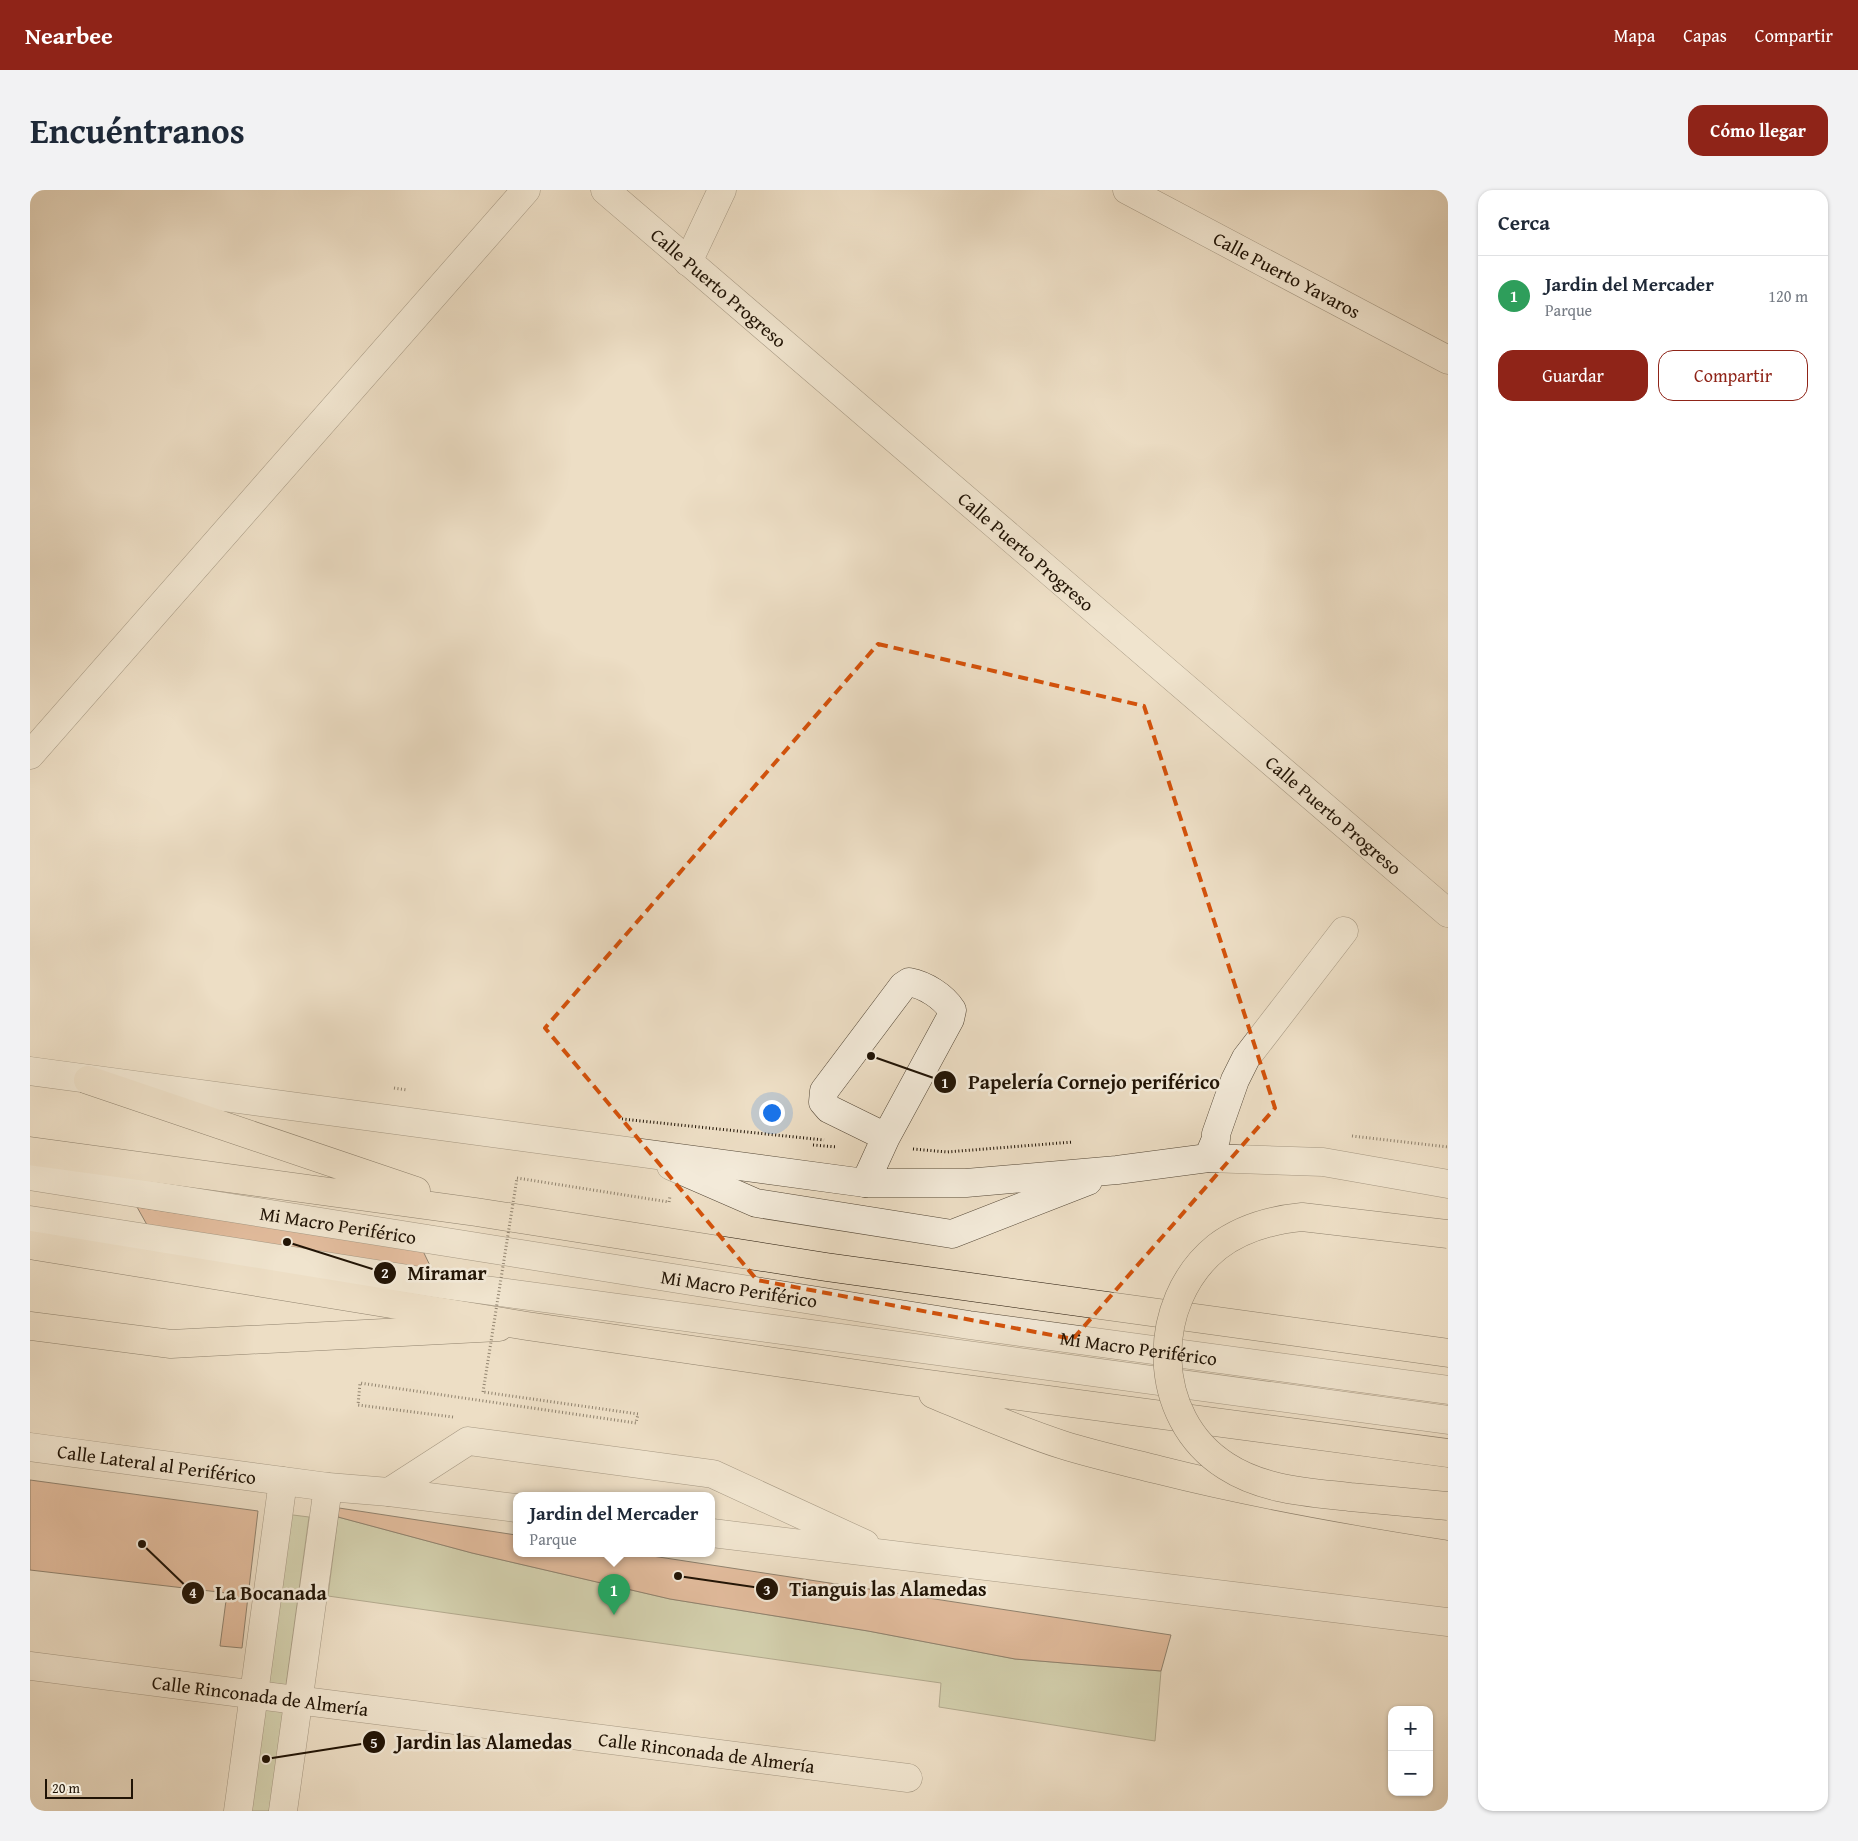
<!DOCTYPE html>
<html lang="es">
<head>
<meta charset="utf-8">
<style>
  :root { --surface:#fff; --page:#f2f2f3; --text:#1f2937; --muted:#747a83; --line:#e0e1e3; --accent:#8f2418 }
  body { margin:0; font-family:"Gentium Book Plus",serif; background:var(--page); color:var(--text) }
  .controls { position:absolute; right:15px; bottom:15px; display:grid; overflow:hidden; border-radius:10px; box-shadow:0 1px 4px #0004 }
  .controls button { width:45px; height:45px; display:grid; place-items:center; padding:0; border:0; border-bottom:1px solid var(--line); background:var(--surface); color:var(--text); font:25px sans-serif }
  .scale { position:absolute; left:15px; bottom:12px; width:88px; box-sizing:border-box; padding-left:5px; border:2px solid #201305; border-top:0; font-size:14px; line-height:18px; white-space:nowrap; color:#201305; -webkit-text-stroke:4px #f3ead9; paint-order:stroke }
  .you { position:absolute; left:741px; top:922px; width:18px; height:18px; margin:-12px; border:4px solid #fff; border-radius:50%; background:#1a73e8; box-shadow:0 0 0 8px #1a73e833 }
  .badge { display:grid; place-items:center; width:32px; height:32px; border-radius:50%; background:var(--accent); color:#fff; font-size:16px; font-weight:700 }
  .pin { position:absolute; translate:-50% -41px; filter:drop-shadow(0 1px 2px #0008) }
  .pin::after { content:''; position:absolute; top:26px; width:18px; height:15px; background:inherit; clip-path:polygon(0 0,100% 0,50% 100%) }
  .popup { position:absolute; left:483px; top:1302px; width:202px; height:65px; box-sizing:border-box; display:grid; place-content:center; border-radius:10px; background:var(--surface); filter:drop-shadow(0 1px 4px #0005); font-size:16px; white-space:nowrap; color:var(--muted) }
  .popup b { font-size:19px; color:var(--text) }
  .popup::after { content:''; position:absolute; left:50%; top:100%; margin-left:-10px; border:10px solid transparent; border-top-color:var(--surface) }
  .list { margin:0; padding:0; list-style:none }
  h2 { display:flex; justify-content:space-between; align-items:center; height:65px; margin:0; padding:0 20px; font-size:21px }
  h2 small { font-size:16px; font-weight:400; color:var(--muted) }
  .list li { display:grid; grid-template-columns:32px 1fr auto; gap:15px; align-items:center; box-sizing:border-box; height:80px; padding:0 20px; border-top:1px solid var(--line) }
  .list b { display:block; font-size:19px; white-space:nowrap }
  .list p { margin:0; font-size:16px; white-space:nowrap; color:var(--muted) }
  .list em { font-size:16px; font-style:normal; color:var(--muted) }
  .actions { display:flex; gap:10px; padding:15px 20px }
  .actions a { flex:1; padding:11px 0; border:1px solid var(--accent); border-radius:15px; text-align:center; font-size:18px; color:var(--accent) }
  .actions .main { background:var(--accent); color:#fff }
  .map { position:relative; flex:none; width:1418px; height:1621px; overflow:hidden; border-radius:15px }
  header { display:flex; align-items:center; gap:30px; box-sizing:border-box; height:70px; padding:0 25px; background:var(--accent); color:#fff }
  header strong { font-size:24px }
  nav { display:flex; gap:28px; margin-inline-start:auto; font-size:18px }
  .intro { display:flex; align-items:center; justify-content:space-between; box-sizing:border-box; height:120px; padding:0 30px }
  h1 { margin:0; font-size:35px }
  .button { padding:12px 22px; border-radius:15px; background:var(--accent); color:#fff; font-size:18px; font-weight:700 }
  main { display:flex; gap:30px; padding:0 30px }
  aside { flex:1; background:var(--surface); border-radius:15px; box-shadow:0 1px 4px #0004 }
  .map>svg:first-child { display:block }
  .green { fill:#b7c195; stroke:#6c6a4d }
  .building { fill:#d6936d; stroke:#201305 }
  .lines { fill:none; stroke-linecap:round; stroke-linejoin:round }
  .minor-casing { stroke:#534635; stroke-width:29 }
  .major-casing { stroke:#201305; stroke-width:29 }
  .highway-casing { stroke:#201305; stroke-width:29 }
  .path { stroke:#201305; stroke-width:3; stroke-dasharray:1 2.5; stroke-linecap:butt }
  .minor { stroke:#f3ead9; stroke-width:28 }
  .major { stroke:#eddec5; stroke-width:28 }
  .highway { stroke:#eddec5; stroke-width:28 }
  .highway-bridge-casing { stroke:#201305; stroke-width:29; stroke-linecap:butt }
  .path-bridge { stroke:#201305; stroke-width:3; stroke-dasharray:1 2.5; stroke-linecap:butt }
  .highway-bridge { stroke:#eddec5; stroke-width:28 }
  .marked { fill:none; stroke:#d4520b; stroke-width:4; stroke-dasharray:10 6; stroke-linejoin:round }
  .labels { text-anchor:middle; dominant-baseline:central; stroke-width:5; stroke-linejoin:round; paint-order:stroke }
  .street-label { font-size:19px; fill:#201305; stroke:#f3ead9 }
  .leader { fill:none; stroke:#201305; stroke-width:2 }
  .callout-dot { fill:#201305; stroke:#f3ead9; stroke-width:2 }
  .mark-label { font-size:15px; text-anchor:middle; font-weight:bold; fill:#fff }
  .callout-label { font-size:20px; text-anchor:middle; font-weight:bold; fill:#201305; stroke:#f3ead9; stroke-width:5; stroke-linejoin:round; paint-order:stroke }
</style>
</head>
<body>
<header>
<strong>Nearbee</strong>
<nav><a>Mapa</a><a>Capas</a><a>Compartir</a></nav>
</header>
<div class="intro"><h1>Encuéntranos</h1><a class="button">Cómo llegar</a></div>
<main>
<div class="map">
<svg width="1418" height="1621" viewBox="0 0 1418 1621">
  <rect width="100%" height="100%" fill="#eddec5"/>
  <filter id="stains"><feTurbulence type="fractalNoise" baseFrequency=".004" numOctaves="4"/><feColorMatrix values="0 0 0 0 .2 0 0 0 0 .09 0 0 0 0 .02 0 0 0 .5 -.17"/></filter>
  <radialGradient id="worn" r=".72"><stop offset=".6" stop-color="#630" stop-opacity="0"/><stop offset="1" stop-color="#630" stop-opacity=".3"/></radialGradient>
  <path class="green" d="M 255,1324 L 279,1327 L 256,1495 L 233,1492 Z
    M 308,1327 L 442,1363 L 640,1409 L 838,1441 L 985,1469 L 1131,1481 L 1125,1551 L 909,1517 L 911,1493 L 298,1406 Z
    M 229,1515 L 255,1518 L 242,1621 L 216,1621 Z"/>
  <path class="building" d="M 107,1017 L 393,1061 L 405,1086 L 121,1042 Z
    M 0,1290 L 228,1321 L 212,1458 L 190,1456 L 197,1403 L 0,1380 Z
    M 309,1318 L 486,1345 L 486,1364 L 609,1364 L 1141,1445 L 1131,1481 L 985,1469 L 838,1441 L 640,1409 L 442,1363 L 308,1327 Z"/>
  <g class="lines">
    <defs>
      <g id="minor">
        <path id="s1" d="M 575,0 L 1418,723"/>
        <path id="s2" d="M 1097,0 L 1418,170"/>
        <path d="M 658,72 L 692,0"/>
        <path d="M 0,565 L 496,0"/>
        <path d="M 0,881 L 835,993 L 936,993 L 1087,980 L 1178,968 L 1293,972 L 1418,994"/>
        <path d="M 1178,968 L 1186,949 L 1186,944 L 1205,890 L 1216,868 L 1314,741"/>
        <path d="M 641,976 L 726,1013 L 922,1044 L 1058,991"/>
        <path id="s3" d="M 0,986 L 939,1135 L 1418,1200"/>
        <path d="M 835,993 L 856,947 L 920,829 L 922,820 C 913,806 895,795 879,792 L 873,796 L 794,901 L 793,912 L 799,919 L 856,947"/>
        <path d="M 0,1030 L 410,1094 L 1418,1230"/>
        <path id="s4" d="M 0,1257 L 298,1297 L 359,1302 L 486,1318"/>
        <path d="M 359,1302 L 438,1251 L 683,1284 L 835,1354"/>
        <path d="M 682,1343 L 1418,1432"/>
        <path id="s5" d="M 0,1476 L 878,1588"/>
        <path d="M 208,1621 L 253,1291"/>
        <path d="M 253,1621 L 298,1297"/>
      </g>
      <path id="major" d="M 0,1136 L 141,1154 L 469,1137"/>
      <path id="highway" d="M 58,890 L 386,1001
        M 0,961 L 446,1022 L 796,1077 L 1418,1163
        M 0,1055 L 497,1136 L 869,1190 L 1418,1263
        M 903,1204 C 946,1222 989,1241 1033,1255 C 1065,1265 1097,1272 1129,1280 C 1224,1304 1321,1321 1418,1336"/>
    </defs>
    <use href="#minor" class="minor-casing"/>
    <use href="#major" class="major-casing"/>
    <use href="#highway" class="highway-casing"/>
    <path class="path" d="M 364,898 L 377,900
      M 592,929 L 794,950
      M 1322,946 L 1418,957
      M 783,955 L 807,957
      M 883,959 L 917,962 L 1043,952
      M 487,988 L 639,1012 L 640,1006
      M 423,1227 L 328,1215 L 330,1193 L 606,1233 L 608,1224 L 453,1202"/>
    <use href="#minor" class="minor"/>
    <use href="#major" class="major"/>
    <use href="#highway" class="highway"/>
    <defs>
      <path id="highway-bridge" d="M 1418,1044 L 1272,1027 C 1241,1030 1212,1038 1187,1057 C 1119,1112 1120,1228 1196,1276 C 1233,1300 1277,1302 1320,1307 C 1353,1310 1385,1313 1418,1316"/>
    </defs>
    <use href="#highway-bridge" class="highway-bridge-casing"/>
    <path class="path-bridge" d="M 453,1202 L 487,988"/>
    <use href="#highway-bridge" class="highway-bridge"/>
  </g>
  <path d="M0 0H1418V1621H0ZM 848,454 L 1114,516 L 1245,918 L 1043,1149 L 727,1090 L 515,838 Z" fill="#eddec5" fill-opacity=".55" fill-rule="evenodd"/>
  <path class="marked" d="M 848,454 L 1114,516 L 1245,918 L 1043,1149 L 727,1090 L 515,838 Z"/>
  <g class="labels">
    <g class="street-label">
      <text stroke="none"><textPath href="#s2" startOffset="181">Calle Puerto Yavaros</textPath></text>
      <text stroke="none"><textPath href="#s1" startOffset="150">Calle Puerto Progreso</textPath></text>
      <text stroke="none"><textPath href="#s1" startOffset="555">Calle Puerto Progreso</textPath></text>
      <text stroke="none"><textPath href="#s1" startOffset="960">Calle Puerto Progreso</textPath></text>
      <text stroke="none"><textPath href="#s3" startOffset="312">Mi Macro Periférico</textPath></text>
      <text stroke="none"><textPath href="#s3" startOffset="718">Mi Macro Periférico</textPath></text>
      <text stroke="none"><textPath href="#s3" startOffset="1122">Mi Macro Periférico</textPath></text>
      <text stroke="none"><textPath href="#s4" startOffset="128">Calle Lateral al Periférico</textPath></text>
      <text stroke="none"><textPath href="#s5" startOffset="232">Calle Rinconada de Almería</textPath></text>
      <text stroke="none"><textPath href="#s5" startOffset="682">Calle Rinconada de Almería</textPath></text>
    </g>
  </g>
  <path class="leader" d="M841 866L915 892M257 1052L355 1083M648 1386L737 1399M112 1354L163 1403M236 1569L344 1552"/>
  <g class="callout-dot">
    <circle cx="841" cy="866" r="5"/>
    <circle cx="257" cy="1052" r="5"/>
    <circle cx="648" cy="1386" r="5"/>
    <circle cx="112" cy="1354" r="5"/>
    <circle cx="236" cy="1569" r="5"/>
    <circle cx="915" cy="892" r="12"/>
    <circle cx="355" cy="1083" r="12"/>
    <circle cx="737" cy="1399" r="12"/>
    <circle cx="163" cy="1403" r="12"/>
    <circle cx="344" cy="1552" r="12"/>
  </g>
  <g class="mark-label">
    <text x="915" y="898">1</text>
    <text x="355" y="1088">2</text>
    <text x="737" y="1405">3</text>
    <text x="163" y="1408">4</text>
    <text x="344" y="1558">5</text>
  </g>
  <g class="callout-label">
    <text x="1064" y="899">Papelería Cornejo periférico</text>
    <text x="417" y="1090">Miramar</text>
    <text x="858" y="1406">Tianguis las Alamedas</text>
    <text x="241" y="1410">La Bocanada</text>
    <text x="454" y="1559">Jardin las Alamedas</text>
  </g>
  <rect width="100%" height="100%" filter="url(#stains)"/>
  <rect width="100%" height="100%" fill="url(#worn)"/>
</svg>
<div class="controls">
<button>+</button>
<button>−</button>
</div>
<div class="scale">20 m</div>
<div class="you"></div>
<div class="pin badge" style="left:584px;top:1425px;background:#2e9e5b">1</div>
<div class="popup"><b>Jardin del Mercader</b>Parque</div>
</div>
<aside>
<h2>Cerca<small></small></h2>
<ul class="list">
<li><span class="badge" style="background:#2e9e5b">1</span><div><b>Jardin del Mercader</b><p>Parque</p></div><em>120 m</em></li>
</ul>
<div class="actions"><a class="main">Guardar</a><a>Compartir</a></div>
</aside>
</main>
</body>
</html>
